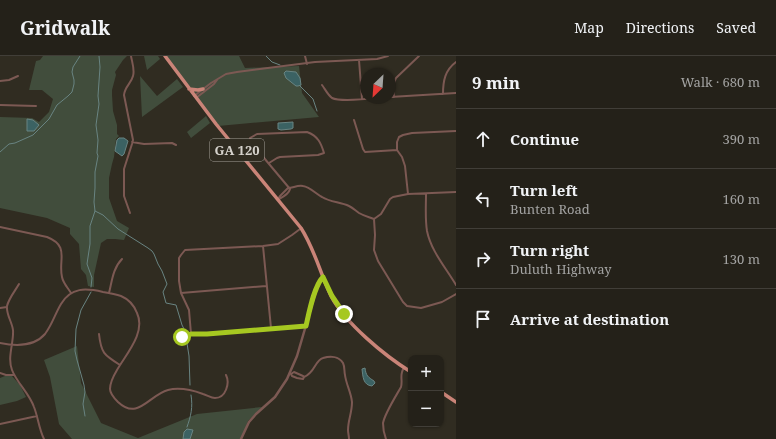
<!DOCTYPE html>
<html lang="en">
<head>
<meta charset="utf-8">
<style>
  :root { --surface:#242119; --page:#2c2922; --text:#f1f3f6; --muted:#a3a3a2; --line:#413e38 }
  body { margin:0; font-family:"Noto Serif",serif; background:var(--page); color:var(--text) }
  .controls { position:absolute; right:12px; bottom:12px; display:grid; overflow:hidden; border-radius:8px; box-shadow:0 1px 3px #0004 }
  .controls button { width:36px; height:36px; display:grid; place-items:center; padding:0; border:0; border-bottom:1px solid var(--line); background:var(--surface); color:var(--text); font:20px sans-serif }
  .compass { position:absolute; left:360px; top:12px; width:36px; height:36px; border-radius:50%; background:var(--surface); box-shadow:0 1px 3px #0004; rotate:205deg }
  .stop { position:absolute; width:12px; height:12px; margin:-9px; border:3px solid #a6c821; border-radius:50%; background:#fff }
  .stop.end { background:#a6c821; border-color:#fff; box-shadow:0 1px 4px #0008 }
  .list { margin:0; padding:0; list-style:none }
  h2 { display:flex; justify-content:space-between; align-items:center; height:52px; margin:0; padding:0 16px; font-size:17px }
  h2 small { font-size:13px; font-weight:400; color:var(--muted) }
  .list li { display:grid; grid-template-columns:26px 1fr auto; gap:12px; align-items:center; box-sizing:border-box; height:60px; padding:0 16px; border-top:1px solid var(--line) }
  .list b { display:block; font-size:15px; white-space:nowrap }
  .list p { margin:0; font-size:13px; white-space:nowrap; color:var(--muted) }
  .list em { font-size:13px; font-style:normal; color:var(--muted) }
  .icon { flex:none; width:22px; height:22px; fill:none; stroke:currentColor; stroke-width:2; stroke-linecap:round; stroke-linejoin:round }
  .map { position:relative; flex:none; width:456px; height:383px; overflow:hidden }
  header { display:flex; align-items:center; gap:24px; box-sizing:border-box; height:56px; padding:0 20px; background:var(--surface); border-bottom:1px solid var(--line) }
  header strong { font-size:19px }
  nav { display:flex; gap:22px; margin-inline-start:auto; font-size:14px }
  main { display:flex }
  aside { flex:1; background:var(--surface) }
  .map>svg:first-child { display:block }
  .green { fill:#414d3c }
  .water { fill:#3b6263; stroke:#698482 }
  .lines { fill:none; stroke-linecap:round; stroke-linejoin:round }
  .stream { stroke:#698482; stroke-width:1 }
  .minor { stroke:#7c5953; stroke-width:2 }
  .tertiary { stroke:#7c5953; stroke-width:2.5 }
  .primary { stroke:#ca8478; stroke-width:3.5 }
  .route { stroke:#a6c821; stroke-width:5 }
  .labels { text-anchor:middle; dominant-baseline:central; stroke-width:3; stroke-linejoin:round; paint-order:stroke }
  .shield { fill:#302c21; stroke:#a4a099; stroke-width:1 }
  .shield-label { font-size:13px; font-weight:bold; fill:#d5d2cc }
</style>
</head>
<body>
<header>
<strong>Gridwalk</strong>
<nav><a>Map</a><a>Directions</a><a>Saved</a></nav>
</header>
<main>
<div class="map">
<svg width="456" height="383" viewBox="0 0 456 383">
  <rect width="100%" height="100%" fill="#302c21"/>
  <path class="green" d="M 43,0 L 127,0 L 123,4 L 115,16 L 116,19 L 112,34 L 112,39 L 113,55 L 117,69 L 117,78 L 119,80 L 116,83 L 114,101 L 112,108 L 109,122 L 109,142 L 117,165 L 129,172 L 124,184 L 115,183 L 107,183 L 101,187 L 94,219 L 94,231 L 88,230 L 86,219 L 81,213 L 79,188 L 70,178 L 70,172 L 47,162 L 0,152 L 0,61 L 32,62 L 39,66 L 49,56 L 53,43 L 42,34 L 29,34 L 36,5 L 40,4 Z
    M 144,0 L 158,0 L 160,3 L 147,14 Z
    M 165,0 L 239,0 L 245,12 L 299,10 L 302,37 L 319,61 L 218,70 Z
    M 140,20 L 157,40 L 177,23 L 183,31 L 142,61 Z
    M 206,60 L 210,67 L 191,82 L 187,76 Z
    M 77,290 L 81,327 L 101,367 L 138,382 L 197,358 L 262,351 L 248,365 L 242,383 L 72,383 L 59,368 L 50,321 L 44,304 Z
    M 10,318 L 20,329 L 26,341 L 17,345 L 0,349 L 0,322 Z"/>
  <path class="water" d="M 286,15 L 296,16 L 300,22 L 301,29 L 298,30 L 296,30 L 286,22 L 284,17 Z
    M 27,63 L 33,64 L 39,69 L 34,75 L 27,75 Z
    M 293,66 L 293,72 L 291,73 L 281,74 L 278,73 L 278,67 Z
    M 119,82 L 124,82 L 128,85 L 124,98 L 122,100 L 115,95 L 117,84 Z
    M 365,312 C 366,320 368,321 374,325 L 375,327 L 372,330 C 363,329 363,321 362,313 Z
    M 187,373 L 193,374 L 190,383 L 183,383 L 184,376 Z"/>
  <g class="lines">
    <path class="stream" d="M 266,0 L 272,6 L 280,9
      M 300,30 L 313,43 L 317,55
      M 0,96 L 9,88 L 15,87 L 33,79 L 49,63 L 57,49 L 68,40 L 72,36 L 74,28 L 74,24 L 72,16 L 73,11 L 80,0
      M 95,155 L 103,159 L 118,173 L 148,192 L 152,195 L 154,198 L 158,208 L 162,215 L 167,228 L 163,236 L 166,247 L 176,249 L 182,269 L 186,277
      M 91,231 L 92,222 L 87,208 L 90,188 L 90,170 L 95,155 L 94,146 L 95,132 L 95,116 L 98,100 L 97,97 L 98,84 L 96,69 L 99,48 L 98,40 L 100,11 L 99,0
      M 186,281 L 189,300 L 190,329
      M 85,360 L 83,348 L 85,336 L 84,329 L 77,304 L 75,295 L 76,273 L 81,254 L 91,236
      M 187,371 C 191,360 193,351 191,339"/>
    <path class="minor" d="M 305,0 L 307,8
      M 359,4 L 362,43
      M 0,25 L 9,24 L 18,20
      M 322,29 C 325,33 328,39 332,42 C 340,46 368,43 378,42
      M 443,38 C 443,25 445,14 456,6
      M 194,40 L 211,27 L 226,18 L 237,16 L 315,6 L 377,3 L 388,0
      M 390,41 L 456,37
      M 394,41 L 393,30 L 396,22 L 419,0
      M 196,42 L 214,28 L 217,24
      M 0,49 L 36,50
      M 354,64 L 363,93 L 365,96 L 397,94
      M 132,86 L 144,88 L 172,87 L 176,89
      M 269,107 L 277,102 L 280,101 L 318,99 L 324,97 C 321,87 318,80 307,76 L 257,78 L 250,82 L 251,84 L 259,96 L 290,133
      M 408,138 L 405,110 L 402,101 L 397,94 L 397,86 L 399,81 L 403,79 L 412,77 L 456,75
      M 426,138 C 426,150 425,163 427,175 C 431,195 446,212 456,229
      M 278,143 L 280,140 L 288,132 C 293,132 297,129 303,130 C 310,131 316,138 322,141 C 330,146 340,146 349,150 C 353,152 356,155 359,157 C 364,160 369,161 374,163
      M 279,143 C 283,141 289,138 290,133
      M 130,157 L 124,140 L 124,113 L 132,88 L 133,84 L 124,39 C 125,30 131,28 133,20 C 135,14 132,6 131,0
      M 374,163 L 375,179 L 374,194 L 378,205 L 403,246 L 407,250 L 421,252 L 442,246 L 456,238
      M 374,163 L 381,158 L 390,143 L 393,141 L 408,138 L 456,136
      M 0,171 L 47,181 C 70,190 58,204 62,221 C 63,227 68,232 71,237
      M 263,190 L 271,272
      M 19,228 C 15,235 9,242 7,250 C 6,258 12,266 13,274 C 14,287 7,301 12,314 C 17,327 29,337 34,351 C 38,361 39,373 44,383
      M 109,237 C 112,225 113,212 122,203
      M 181,237 L 266,230
      M 0,252 L 7,251
      M 99,278 C 101,297 104,299 120,309
      M 191,278 L 189,254 L 181,237 L 179,225 L 179,202 L 181,199 L 185,194 L 263,190 L 278,188 L 292,179 L 300,173
      M 182,281 L 191,278 L 207,278 L 306,270
      M 0,287 C 15,290 34,291 45,278 C 52,269 55,258 61,248 C 71,231 86,232 103,236 C 109,237 115,238 121,240 C 128,243 134,249 137,257 C 146,276 127,297 117,314 C 114,319 110,326 110,333 C 110,338 115,343 118,346 C 138,365 149,339 168,334 C 180,331 192,334 203,338 C 207,339 211,342 215,342 C 226,342 230,327 226,319
      M 0,317 L 6,319 L 14,319
      M 290,317 L 291,318 L 292,320 L 297,322 L 303,323 L 304,321 C 315,317 315,304 323,302 C 330,300 339,300 343,307 C 345,311 344,315 345,319 C 346,328 351,336 352,346 C 352,357 348,364 348,374 C 348,377 349,380 349,383
      M 291,318 L 294,316 L 303,320 L 304,321
      M 0,368 L 37,360
      M 386,383 C 384,378 383,372 383,367 C 385,357 396,340 401,331 C 403,324 399,318 404,312"/>
    <path class="tertiary" d="M 241,383 L 249,366 L 256,358 L 275,341 L 287,323 L 297,300 L 316,235 L 321,222 L 323,221"/>
    <path class="primary" d="M 165,0 L 216,68 L 301,172 C 315,194 320,217 331,240 C 345,267 385,300 411,316
      M 189,33 L 198,34 L 203,33
      M 441,336 L 456,346"/>
  </g>
  <g class="lines">
    <path class="route" d="M 182,281 L 191,278 L 207,278 L 306,270 C 309,257 314,230 323,221 L 332,240 L 344,258"/>
  </g>
  <g class="labels">
    <rect class="shield" x="210" y="83" width="54" height="22" rx="3"/>
    <g class="shield-label">
      <text x="237" y="94">GA 120</text>
    </g>
  </g>
</svg>
<div class="controls">
<button>+</button>
<button>−</button>
</div>
<svg class="compass" viewBox="-18 -18 36 36"><path d="M0-13l5 13h-10z" fill="#e53935"/><path d="M0 13l5-13h-10z" fill="#a3a3a2"/></svg>
<div class="stop" style="left:182px;top:281px"></div>
<div class="stop end" style="left:344px;top:258px"></div>
</div>
<aside>
<h2>9 min<small>Walk · 680 m</small></h2>
<ul class="list">
<li><svg class="icon" aria-label="ahead" viewBox="0 0 24 24"><path d="M12 20V5M6 11l6-6 6 6"/></svg><div><b>Continue</b></div><em>390 m</em></li>
<li><svg class="icon" aria-label="left" viewBox="0 0 24 24"><path d="M17 20v-9H6M10 6l-5 5 5 5"/></svg><div><b>Turn left</b><p>Bunten Road</p></div><em>160 m</em></li>
<li><svg class="icon" aria-label="right" viewBox="0 0 24 24"><path d="M7 20v-9h11M14 6l5 5-5 5"/></svg><div><b>Turn right</b><p>Duluth Highway</p></div><em>130 m</em></li>
<li><svg class="icon" aria-label="arrive" viewBox="0 0 24 24"><path d="M6 21V4h12l-3 4 3 4H6"/></svg><div><b>Arrive at destination</b></div></li>
</ul>
</aside>
</main>
</body>
</html>
